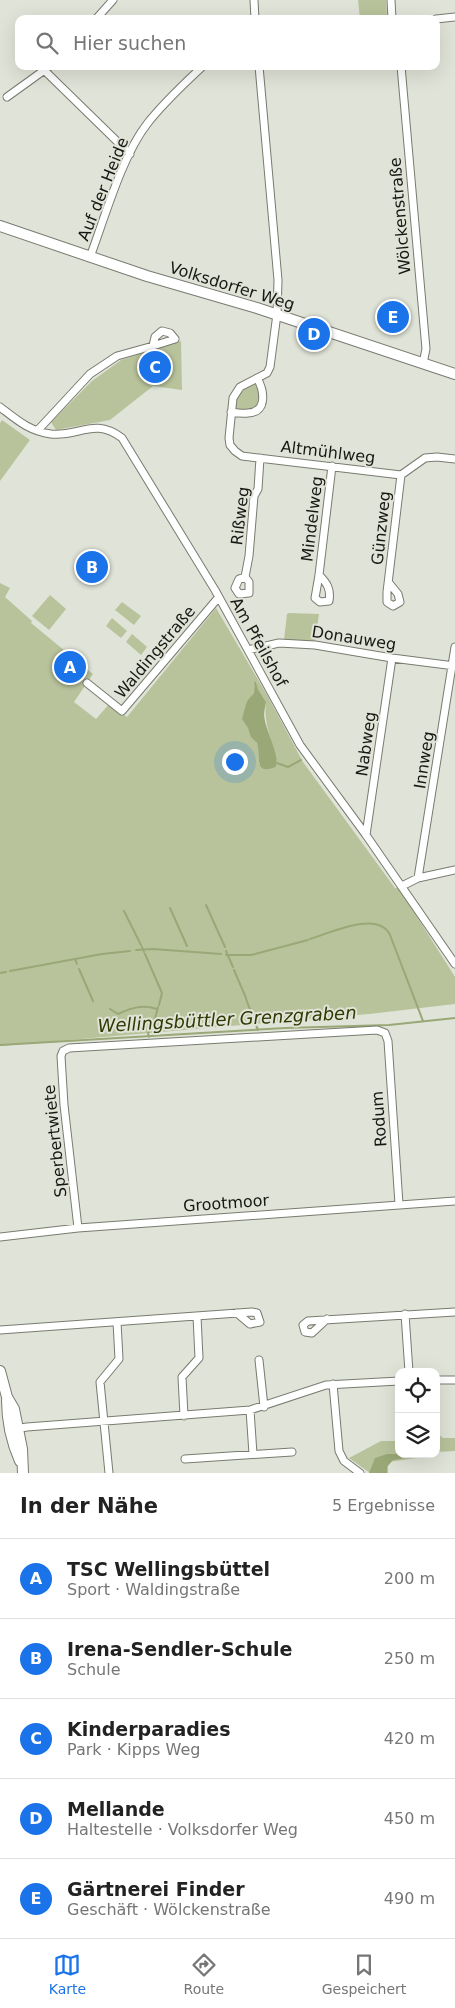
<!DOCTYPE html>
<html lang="de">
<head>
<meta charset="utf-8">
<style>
  :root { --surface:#fff; --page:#f2f2f2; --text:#222; --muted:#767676; --line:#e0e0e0; --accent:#1a73e8 }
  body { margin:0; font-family:"DejaVu Sans",sans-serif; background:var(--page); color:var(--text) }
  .controls { position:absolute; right:15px; bottom:15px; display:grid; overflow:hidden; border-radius:10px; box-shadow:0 5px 20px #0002 }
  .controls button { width:45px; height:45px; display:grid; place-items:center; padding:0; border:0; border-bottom:1px solid var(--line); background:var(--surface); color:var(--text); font:25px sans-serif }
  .you { position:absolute; left:234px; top:761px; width:18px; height:18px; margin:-12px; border:4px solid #fff; border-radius:50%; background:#1a73e8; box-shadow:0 0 0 8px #1a73e833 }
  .badge { display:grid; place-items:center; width:32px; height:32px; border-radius:50%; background:var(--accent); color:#fff; font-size:16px; font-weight:700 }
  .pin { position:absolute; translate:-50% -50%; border:2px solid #fff; box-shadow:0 1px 5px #0006 }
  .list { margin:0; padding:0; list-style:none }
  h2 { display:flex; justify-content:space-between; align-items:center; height:65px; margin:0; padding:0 20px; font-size:21px }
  h2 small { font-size:16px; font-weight:400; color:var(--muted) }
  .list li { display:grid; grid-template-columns:32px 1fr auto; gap:15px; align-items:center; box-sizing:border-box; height:80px; padding:0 20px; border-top:1px solid var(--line) }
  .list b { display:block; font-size:19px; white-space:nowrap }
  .list p { margin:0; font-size:16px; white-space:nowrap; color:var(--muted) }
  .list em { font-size:16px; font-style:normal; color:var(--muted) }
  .icon { flex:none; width:28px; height:28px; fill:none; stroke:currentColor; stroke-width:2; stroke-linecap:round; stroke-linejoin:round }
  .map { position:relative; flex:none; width:455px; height:1473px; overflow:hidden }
  .search { position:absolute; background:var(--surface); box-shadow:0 5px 20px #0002; left:15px; right:15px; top:15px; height:55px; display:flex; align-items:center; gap:12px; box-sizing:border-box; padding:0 18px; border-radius:10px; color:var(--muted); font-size:19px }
  .sheet { height:465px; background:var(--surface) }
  nav { display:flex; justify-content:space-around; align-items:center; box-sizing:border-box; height:70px; border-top:1px solid var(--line); background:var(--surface); font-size:14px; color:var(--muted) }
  nav a { display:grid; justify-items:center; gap:2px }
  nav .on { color:var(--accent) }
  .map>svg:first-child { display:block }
  .green { fill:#b8c39b; fill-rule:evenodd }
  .water { fill:#9aa776 }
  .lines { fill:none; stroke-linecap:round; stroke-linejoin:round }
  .stream { stroke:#9aa776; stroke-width:2 }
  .street-casing { stroke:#787b70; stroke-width:9 }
  .secondary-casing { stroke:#787b70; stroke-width:12 }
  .street { stroke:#fff; stroke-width:7 }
  .secondary { stroke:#fff; stroke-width:10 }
  .labels { text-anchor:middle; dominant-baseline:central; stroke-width:4; stroke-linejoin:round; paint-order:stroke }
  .street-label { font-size:16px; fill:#171814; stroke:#e0e3d7 }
  .water-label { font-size:18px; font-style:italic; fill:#2f3900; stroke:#e0e3d7 }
</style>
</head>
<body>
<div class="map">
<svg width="455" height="1473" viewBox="0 0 455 1473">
  <rect width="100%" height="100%" fill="#e0e3d7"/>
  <path class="green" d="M 358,0 L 386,0 L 387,17 L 360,19 Z
    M 181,341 L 182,390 L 153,386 L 110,420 L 56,430 L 51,422 L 92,381 L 121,360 Z
    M 256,382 L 261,391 L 259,405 L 248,411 L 234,408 C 237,394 243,388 256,382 Z
    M 2,420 L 30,440 L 0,481 L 0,423 Z
    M 0,583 L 10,588 L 5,597 L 32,621 L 31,623 L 93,674 L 74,702 L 96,719 L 110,703 L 127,717 L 216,608 L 267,695 L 303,762 L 395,888 L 398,888 L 402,893 L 455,977 L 455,1004 L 369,1014 L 0,1046 ZM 254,682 L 256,682 L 258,689 L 266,702 C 263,724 273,742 277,764 L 276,767 L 269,769 L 259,764 L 258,746 L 243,715 C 246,711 245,707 248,703 C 253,695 255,692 254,682 Z
    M 50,595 L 66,609 L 49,630 L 32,616 Z
    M 122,602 L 141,616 L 134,625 L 115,610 Z
    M 289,613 L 319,614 L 315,642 L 284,640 L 287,614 Z
    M 112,618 L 127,631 L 121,638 L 106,626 Z
    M 132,634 L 147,647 L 141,655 L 126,642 Z
    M 436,1432 L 443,1438 L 455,1438 L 455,1451 L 436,1452 Z
    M 381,1441 L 399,1441 L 399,1454 L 416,1454 L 417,1458 L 388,1462 L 388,1473 L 370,1473 L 349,1458 Z"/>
  <path class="water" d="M 254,682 L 256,682 L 258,689 L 266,702 C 265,708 263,714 265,721 C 267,732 280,757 276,767 C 253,776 261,756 257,743 L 251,737 L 248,728 L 242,719 C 243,715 245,708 246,704 C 250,694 256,698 254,682 Z
    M 387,1454 L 405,1454 L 406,1458 L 393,1460 L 387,1467 L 387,1473 L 369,1473 L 375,1458 Z"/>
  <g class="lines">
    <path class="stream" d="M 277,763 L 288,767 L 301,760
      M 206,905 L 225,947
      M 170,908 L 187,946
      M 124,911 L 141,945
      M 310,939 C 330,933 378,910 390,935 L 423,1021
      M 142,947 L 144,952
      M 136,950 L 153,949 L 221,954
      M 226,951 L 233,967
      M 145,954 L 162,993 L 159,1005
      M 226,955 L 251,955 L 308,940
      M 75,959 L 77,964
      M 79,969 L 93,1001
      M 234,970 L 246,998
      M 10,971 L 102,954 L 130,951
      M 0,973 L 6,972
      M 246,999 L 258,1030
      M 110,1009 L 118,1014 C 131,1008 142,1004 157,1009
      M 149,1037 L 148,1033 L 153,1027 L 158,1007
      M 0,1045 L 285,1028 L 389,1025 L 455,1018"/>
    <defs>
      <path id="street" d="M 254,0 L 255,19
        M 391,0 L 392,19
        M 96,19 L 113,0
        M 436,19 L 455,17
        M 259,66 L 278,280 L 277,314 L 270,367 L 267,373 L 240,387 L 233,398 L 229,438 L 230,445 L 235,451 L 242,456 L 401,475 L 425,458 L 437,457 L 455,459
        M 401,66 L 426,349 L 423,363
        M 45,71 L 130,154
        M 7,97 L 50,66
        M 90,257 C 105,217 122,156 147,124 C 164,102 184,84 203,66
        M 0,407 C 17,420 29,431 51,434 C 79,437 94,417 122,438 L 215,590 L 300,745 L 366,835 L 455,964
        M 231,412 C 237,413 243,414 248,413 C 268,412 264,390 257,378
        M 38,430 L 90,374 L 117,356 L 153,346 L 155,337 L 162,331 L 170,333 L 175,339 L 153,346
        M 319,575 C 327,583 331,589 329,601 L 320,602 L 315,598 L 319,575 L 332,466
        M 245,577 L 239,579 L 235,588 L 239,594 L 249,593 L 249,582 L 245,577 L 249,556 L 254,496 L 258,489 L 260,458
        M 389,583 L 398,594 L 400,602 L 393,606 L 387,602 L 387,592 L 401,475
        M 248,650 L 279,643 L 315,645 L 392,658 L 455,666
        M 87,683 L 122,711 L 218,598
        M 366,835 L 392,658
        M 418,878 L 455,647
        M 402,886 L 418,878 L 455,870
        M 78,1228 L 64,1105 L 61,1056 L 63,1051 L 69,1048 L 377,1030 L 385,1033 L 388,1041 L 399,1204
        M 0,1237 L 78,1228 L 455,1201
        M 405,1314 L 409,1372
        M 327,1319 L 312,1333 L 305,1332 L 303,1325 L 308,1321 L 455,1312
        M 0,1330 L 252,1312 L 257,1313 L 260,1322 L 250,1324 L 237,1313
        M 259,1360 L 264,1407
        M 436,1380 L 455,1380
        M 333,1384 L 339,1451 L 344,1461 L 360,1473
        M 250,1410 L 253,1454
        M 184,1416 L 182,1377 L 199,1358 L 197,1316
        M 14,1429 L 27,1427 L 250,1410 L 326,1385 L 399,1381
        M 185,1459 L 292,1452
        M 109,1473 L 100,1382 L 119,1359 L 117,1322"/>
      <path id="secondary" d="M 0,226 L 147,276 L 257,308 L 455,374
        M 0,1371 L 7,1397 L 14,1409 L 22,1449 L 23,1473
        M 7,1400 C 7,1420 12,1443 20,1461"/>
    </defs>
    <use href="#street" class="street-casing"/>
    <use href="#secondary" class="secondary-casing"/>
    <use href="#street" class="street"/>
    <use href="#secondary" class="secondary"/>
  </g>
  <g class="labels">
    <g class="street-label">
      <text transform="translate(103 189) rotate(-68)">Auf der Heide</text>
      <text transform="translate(400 216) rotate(-95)">Wölckenstraße</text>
      <text transform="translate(232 286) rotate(17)">Volksdorfer Weg</text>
      <text transform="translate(328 452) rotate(7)">Altmühlweg</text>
      <text transform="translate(240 516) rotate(-83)">Rißweg</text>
      <text transform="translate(312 519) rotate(-83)">Mindelweg</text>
      <text transform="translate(381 528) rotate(-84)">Günzweg</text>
      <text transform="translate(354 638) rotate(9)">Donauweg</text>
      <text transform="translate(259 642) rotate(61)">Am Pfeilshof</text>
      <text transform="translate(155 652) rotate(-50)">Waldingstraße</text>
      <text transform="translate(366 744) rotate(-82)">Nabweg</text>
      <text transform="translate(424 760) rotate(-81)">Innweg</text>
      <text transform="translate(379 1119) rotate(-94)">Rodum</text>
      <text transform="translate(55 1141) rotate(-96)">Sperbertwiete</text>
      <text transform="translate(226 1203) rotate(-4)">Grootmoor</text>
    </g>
    <g class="water-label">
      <text transform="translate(227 1019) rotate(-3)">Wellingsbüttler Grenzgraben</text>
    </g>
  </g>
</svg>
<div class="controls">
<button><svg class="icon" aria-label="locate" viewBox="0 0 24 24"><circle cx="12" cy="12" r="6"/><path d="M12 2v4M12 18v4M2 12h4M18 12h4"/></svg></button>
<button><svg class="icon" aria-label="layers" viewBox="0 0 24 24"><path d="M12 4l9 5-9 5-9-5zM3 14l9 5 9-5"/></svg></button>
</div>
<div class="you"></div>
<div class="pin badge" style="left:70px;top:667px">A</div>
<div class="pin badge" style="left:92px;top:567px">B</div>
<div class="pin badge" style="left:155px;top:367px">C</div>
<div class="pin badge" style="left:314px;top:334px">D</div>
<div class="pin badge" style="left:393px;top:317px">E</div>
<div class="search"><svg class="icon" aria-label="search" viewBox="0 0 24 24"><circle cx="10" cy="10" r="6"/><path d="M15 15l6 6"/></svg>Hier suchen</div>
</div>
<section class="sheet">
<h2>In der Nähe<small>5 Ergebnisse</small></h2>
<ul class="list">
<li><span class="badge">A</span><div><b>TSC Wellingsbüttel</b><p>Sport · Waldingstraße</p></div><em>200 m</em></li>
<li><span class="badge">B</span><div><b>Irena-Sendler-Schule</b><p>Schule</p></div><em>250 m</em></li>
<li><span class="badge">C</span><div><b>Kinderparadies</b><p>Park · Kipps Weg</p></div><em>420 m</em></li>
<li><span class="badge">D</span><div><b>Mellande</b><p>Haltestelle · Volksdorfer Weg</p></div><em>450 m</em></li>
<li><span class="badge">E</span><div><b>Gärtnerei Finder</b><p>Geschäft · Wölckenstraße</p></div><em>490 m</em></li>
</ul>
</section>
<nav>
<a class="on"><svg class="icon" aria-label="map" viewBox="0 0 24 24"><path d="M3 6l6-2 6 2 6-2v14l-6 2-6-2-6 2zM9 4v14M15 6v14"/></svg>Karte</a>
<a><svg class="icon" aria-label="directions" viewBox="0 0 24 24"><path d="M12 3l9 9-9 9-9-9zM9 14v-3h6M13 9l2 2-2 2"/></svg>Route</a>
<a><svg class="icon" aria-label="saved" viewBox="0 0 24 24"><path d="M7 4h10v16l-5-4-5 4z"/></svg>Gespeichert</a>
</nav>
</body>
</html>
